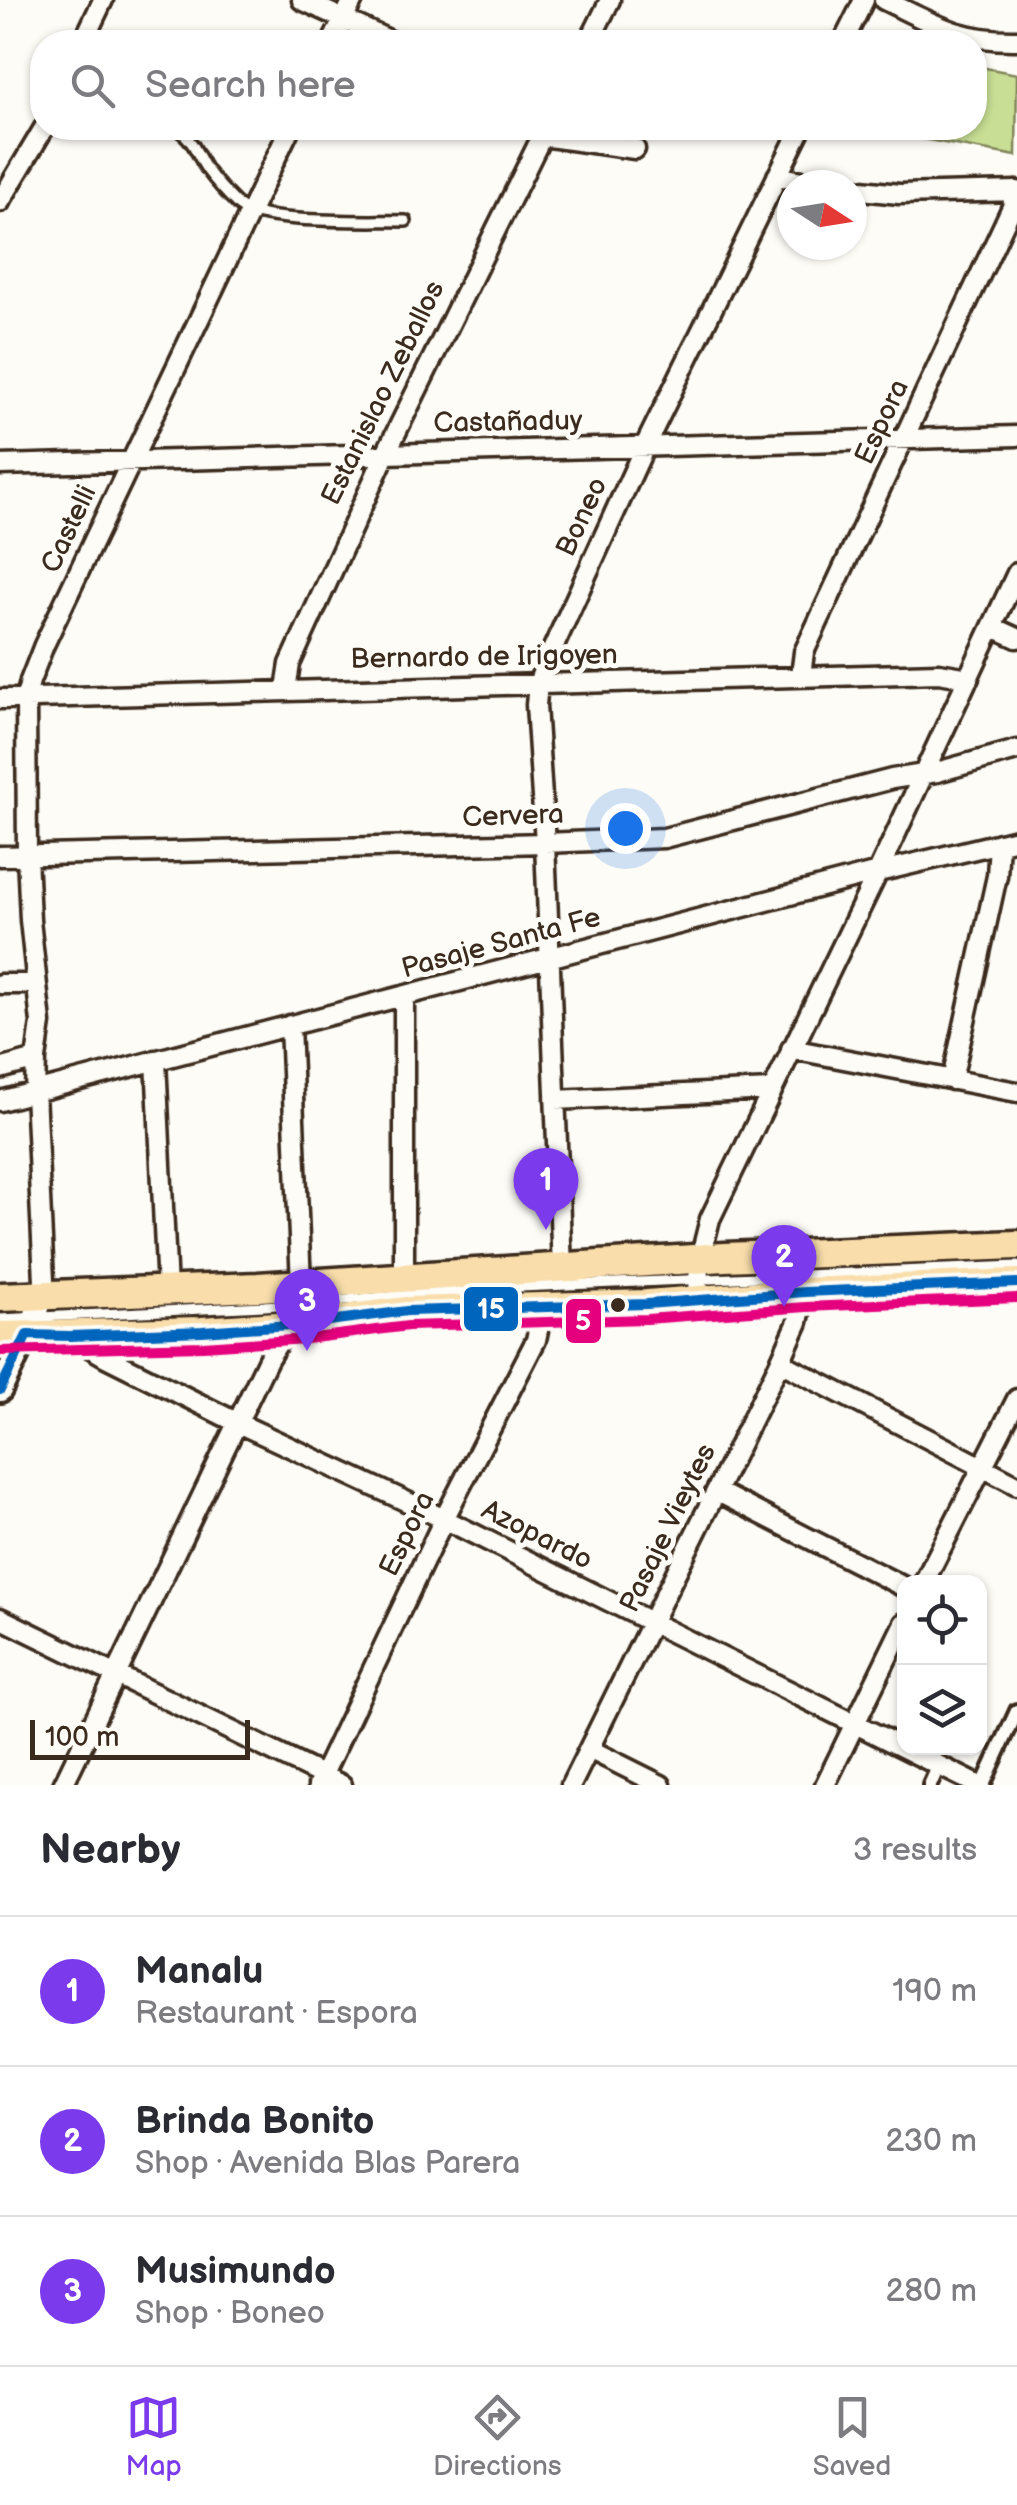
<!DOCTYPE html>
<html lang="en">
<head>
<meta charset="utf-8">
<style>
  :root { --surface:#fff; --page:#f2f2f3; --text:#2b2b33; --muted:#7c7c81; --line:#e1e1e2; --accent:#7c3aed }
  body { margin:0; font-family:"Balsamiq Sans",sans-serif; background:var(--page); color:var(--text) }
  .controls { position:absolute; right:30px; bottom:30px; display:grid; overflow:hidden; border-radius:20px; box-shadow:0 2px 8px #0004 }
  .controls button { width:90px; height:90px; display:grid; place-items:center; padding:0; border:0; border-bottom:2px solid var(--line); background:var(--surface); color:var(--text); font:50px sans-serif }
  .compass { position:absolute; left:777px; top:170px; width:90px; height:90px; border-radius:50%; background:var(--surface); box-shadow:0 2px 8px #0004; rotate:102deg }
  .scale { position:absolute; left:30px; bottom:25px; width:220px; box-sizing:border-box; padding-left:10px; border:5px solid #3b2a1e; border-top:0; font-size:28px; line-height:35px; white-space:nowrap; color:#3b2a1e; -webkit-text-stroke:8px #fdfcf7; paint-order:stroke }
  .you { position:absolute; left:625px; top:828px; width:35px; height:35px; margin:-25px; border:8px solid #fff; border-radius:50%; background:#1a73e8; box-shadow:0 0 0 15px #1a73e833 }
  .badge { display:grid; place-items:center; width:65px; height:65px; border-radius:50%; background:var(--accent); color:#fff; font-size:32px; font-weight:700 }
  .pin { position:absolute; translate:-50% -82px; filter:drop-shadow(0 2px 5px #0008) }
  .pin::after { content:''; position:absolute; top:52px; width:35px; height:30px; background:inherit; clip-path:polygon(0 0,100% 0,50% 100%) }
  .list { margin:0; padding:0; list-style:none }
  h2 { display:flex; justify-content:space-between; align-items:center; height:130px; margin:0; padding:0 40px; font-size:42px }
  h2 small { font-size:32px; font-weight:400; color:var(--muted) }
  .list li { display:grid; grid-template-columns:65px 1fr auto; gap:30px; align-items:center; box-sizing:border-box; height:150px; padding:0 40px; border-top:2px solid var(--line) }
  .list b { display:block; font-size:38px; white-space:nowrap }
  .list p { margin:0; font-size:32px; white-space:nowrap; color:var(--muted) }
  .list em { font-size:32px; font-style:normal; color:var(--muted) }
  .icon { flex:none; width:55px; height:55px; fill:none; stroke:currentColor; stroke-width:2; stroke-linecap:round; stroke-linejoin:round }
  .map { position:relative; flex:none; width:1017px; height:1785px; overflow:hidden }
  .search { position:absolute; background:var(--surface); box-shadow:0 2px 8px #0004; left:30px; right:30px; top:30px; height:110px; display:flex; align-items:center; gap:25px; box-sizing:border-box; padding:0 35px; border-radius:40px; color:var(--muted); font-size:38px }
  .sheet { height:580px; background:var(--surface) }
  nav { display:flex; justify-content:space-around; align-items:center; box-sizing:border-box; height:140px; border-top:2px solid var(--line); background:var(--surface); font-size:28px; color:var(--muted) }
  nav a { display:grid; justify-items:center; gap:5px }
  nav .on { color:var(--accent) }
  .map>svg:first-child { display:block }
  .pitch { fill:#c7de94; stroke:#818459; stroke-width:2.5 }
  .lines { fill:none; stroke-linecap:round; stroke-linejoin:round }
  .service-casing { stroke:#3b2a1e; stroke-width:16 }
  .pedestrian-casing { stroke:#3b2a1e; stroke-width:20 }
  .minor-casing { stroke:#3b2a1e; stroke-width:25 }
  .secondary-casing { stroke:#3b2a1e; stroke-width:30 }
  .primary-casing { stroke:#3b2a1e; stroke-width:35 }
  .service { stroke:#fdfcf7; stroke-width:9 }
  .pedestrian { stroke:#fdfcf7; stroke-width:12 }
  .minor { stroke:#fdfcf7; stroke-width:18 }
  .secondary { stroke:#fdfcf7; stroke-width:22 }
  .primary { stroke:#f9deab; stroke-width:28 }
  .bus-1-casing { stroke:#fdfcf7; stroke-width:18 }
  .bus-2-casing { stroke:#fdfcf7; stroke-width:18 }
  .bus-1 { stroke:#0065bd; stroke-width:10 }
  .bus-2 { stroke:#e5007d; stroke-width:10 }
  .bus-dot { fill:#3b2a1e; stroke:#fdfcf7; stroke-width:4 }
  .labels { text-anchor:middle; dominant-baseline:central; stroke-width:10; stroke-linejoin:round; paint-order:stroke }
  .street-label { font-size:28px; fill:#3b2a1e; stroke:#fdfcf7 }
  .line-badge { stroke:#fdfcf7; stroke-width:4 }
  .badge-label { font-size:28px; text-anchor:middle; font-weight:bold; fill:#fff }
</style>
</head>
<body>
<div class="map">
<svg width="1017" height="1785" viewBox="0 0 1017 1785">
  <rect width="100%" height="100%" fill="#fdfcf7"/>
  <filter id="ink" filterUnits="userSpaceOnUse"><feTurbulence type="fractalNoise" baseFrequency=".01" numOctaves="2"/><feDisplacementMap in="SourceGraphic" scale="20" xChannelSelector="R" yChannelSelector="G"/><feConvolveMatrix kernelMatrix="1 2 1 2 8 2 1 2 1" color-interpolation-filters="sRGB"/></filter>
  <g filter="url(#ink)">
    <path class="pitch" d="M 975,66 L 1017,74 L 1016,156 L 862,128 L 974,128 Z"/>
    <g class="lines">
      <defs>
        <path id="service" d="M 175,128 C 195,140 195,152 207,170 C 216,182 228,195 238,205 C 261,225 371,220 406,221
          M 0,1319 L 264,1306 L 520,1287 L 1017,1266"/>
        <path id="pedestrian" d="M 930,1785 L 939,1765
          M 983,1785 L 1017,1711"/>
        <path id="minor" d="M 302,0 L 393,42
          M 884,0 C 934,24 959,41 1017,40
          M 83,42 L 103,0
          M 332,42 L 353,0
          M 589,42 L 610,0
          M 843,42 L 864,0
          M 542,136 L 635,149
          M 777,176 L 822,185
          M 852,189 L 899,194 L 1017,191
          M 0,202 L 44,128
          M 0,465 L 1017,436
          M 993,627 L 1017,638
          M 801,676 L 804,652 L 1012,207 L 1015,191
          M 286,689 L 290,664 L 386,453 L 546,128
          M 0,699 L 939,673 L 969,678
          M 0,856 L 545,843 L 664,838 L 892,779 L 937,772 L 1017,750
          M 0,984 L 36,984
          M 404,997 L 404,1277
          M 290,1025 L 301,1284
          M 791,1049 L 1017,1092
          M 156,1060 L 167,1290
          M 0,1069 L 36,1059
          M 952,1080 L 997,876 L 999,843
          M 555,1100 L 771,1090
          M 0,1101 L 878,872 L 1017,839
          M 562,1268 L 545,843 L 536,705 L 538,684 L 544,668 L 645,446 L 801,128
          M 42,1294 L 44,1281 L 35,1092 L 36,1059 L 41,1023 L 30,920 L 27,855 L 26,698 L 30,681 L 44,645 L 290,128
          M 696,1301 L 700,1259 L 710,1219 L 878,872 L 1017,573
          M 70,1336 L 106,1357 L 238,1423 L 444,1519 L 978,1785
          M 780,1362 L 1017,1485
          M 716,1491 L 904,1587
          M 924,1582 L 1017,1399
          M 0,1618 L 342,1785
          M 589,1749 L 661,1785
          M 63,1785 L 268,1359 L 280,1340 L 300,1326
          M 318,1785 L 444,1519 L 536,1340 L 543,1306
          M 571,1785 L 780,1362 L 798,1322 L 805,1292
          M 825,1785 L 904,1623"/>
        <path id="secondary" d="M 0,1390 L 35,1318 L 42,1294"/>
        <path id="primary" d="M 0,1297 L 258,1287 L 725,1257 L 1017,1245
          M 0,1336 L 202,1331 L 305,1324 L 407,1311 L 647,1304 L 805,1292 L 1017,1283"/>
      </defs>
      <use href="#service" class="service-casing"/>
      <use href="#pedestrian" class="pedestrian-casing"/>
      <use href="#minor" class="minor-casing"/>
      <use href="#secondary" class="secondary-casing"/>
      <use href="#primary" class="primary-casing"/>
      <use href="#service" class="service"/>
      <use href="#pedestrian" class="pedestrian"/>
      <use href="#minor" class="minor"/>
      <use href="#secondary" class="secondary"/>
      <use href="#primary" class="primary"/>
      <defs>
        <path id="bus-1" d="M 0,1390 L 27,1335 L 70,1336 L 202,1331 L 305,1324 L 407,1311 L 647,1304 L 805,1292 L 1017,1283"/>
        <path id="bus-2" d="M 0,1351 L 203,1346 L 306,1339 L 408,1326 L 647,1319 L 806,1307 L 1017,1298"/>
      </defs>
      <use href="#bus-1" class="bus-1-casing"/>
      <use href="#bus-2" class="bus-2-casing"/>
      <use href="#bus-1" class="bus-1"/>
      <use href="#bus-2" class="bus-2"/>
    </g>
  </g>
  <circle class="bus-dot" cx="618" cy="1305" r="9"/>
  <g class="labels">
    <g class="street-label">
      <text transform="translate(383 393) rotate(-64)">Estanislao Zeballos</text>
      <text transform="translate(508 422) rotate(-1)">Castañaduy</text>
      <text transform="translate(882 422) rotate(-65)">Espora</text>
      <text transform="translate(582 517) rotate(-65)">Boneo</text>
      <text transform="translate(69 529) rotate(-65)">Castelli</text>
      <text transform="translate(484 657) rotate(-1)">Bernardo de Irigoyen</text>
      <text transform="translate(513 816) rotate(-2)">Cervera</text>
      <text transform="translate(501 943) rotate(-15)">Pasaje Santa Fe</text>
      <text transform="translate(668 1528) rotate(-64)">Pasaje Vieytes</text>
      <text transform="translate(407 1534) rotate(-64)">Espora</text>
      <text transform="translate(537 1535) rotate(27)">Azopardo</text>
    </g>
  </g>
  <g class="line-badge">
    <rect x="462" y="1285" width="58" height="48" rx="10" fill="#0065bd"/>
    <rect x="564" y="1297" width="39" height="48" rx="10" fill="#e5007d"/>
  </g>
  <g class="badge-label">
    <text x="491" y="1318">15</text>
    <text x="583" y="1330">5</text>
  </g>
</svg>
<div class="controls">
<button><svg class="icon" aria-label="locate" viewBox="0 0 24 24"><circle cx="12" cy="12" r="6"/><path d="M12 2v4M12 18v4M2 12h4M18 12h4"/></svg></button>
<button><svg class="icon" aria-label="layers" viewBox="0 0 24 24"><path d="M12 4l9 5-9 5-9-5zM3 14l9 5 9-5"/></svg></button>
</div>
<svg class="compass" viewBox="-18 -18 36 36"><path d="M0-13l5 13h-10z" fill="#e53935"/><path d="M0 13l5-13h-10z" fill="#7c7c81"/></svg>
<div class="scale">100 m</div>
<div class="you"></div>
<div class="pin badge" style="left:546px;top:1230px">1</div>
<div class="pin badge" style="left:784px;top:1307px">2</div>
<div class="pin badge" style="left:307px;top:1351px">3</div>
<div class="search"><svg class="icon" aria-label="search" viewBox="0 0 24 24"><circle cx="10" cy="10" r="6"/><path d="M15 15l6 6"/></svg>Search here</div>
</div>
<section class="sheet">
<h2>Nearby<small>3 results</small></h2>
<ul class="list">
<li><span class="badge">1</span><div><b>Manalu</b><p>Restaurant · Espora</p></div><em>190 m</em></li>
<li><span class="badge">2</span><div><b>Brinda Bonito</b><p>Shop · Avenida Blas Parera</p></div><em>230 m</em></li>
<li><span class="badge">3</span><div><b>Musimundo</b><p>Shop · Boneo</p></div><em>280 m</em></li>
</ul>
</section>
<nav>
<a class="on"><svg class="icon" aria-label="map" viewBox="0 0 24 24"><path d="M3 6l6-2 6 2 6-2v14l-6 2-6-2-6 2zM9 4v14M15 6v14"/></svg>Map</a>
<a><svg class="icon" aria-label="directions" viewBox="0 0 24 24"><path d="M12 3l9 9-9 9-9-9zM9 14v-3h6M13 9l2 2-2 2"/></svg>Directions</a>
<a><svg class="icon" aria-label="saved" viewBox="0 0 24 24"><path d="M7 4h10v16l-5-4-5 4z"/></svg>Saved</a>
</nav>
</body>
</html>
